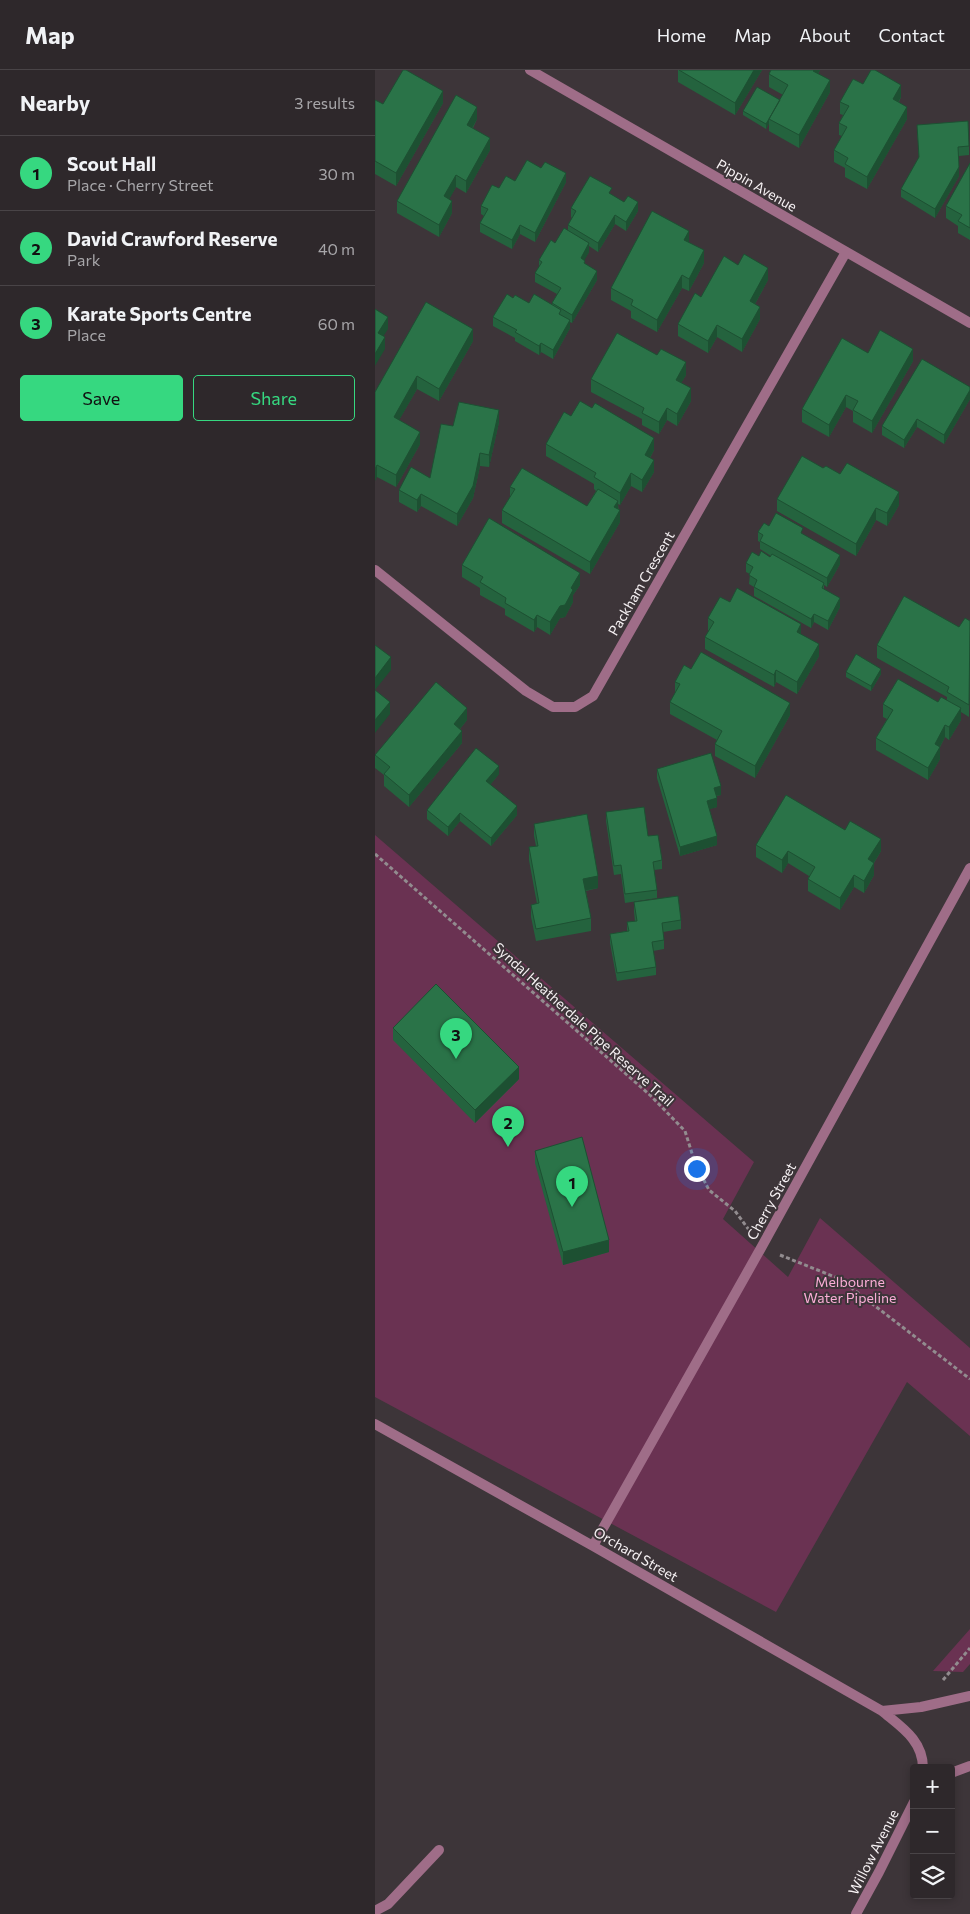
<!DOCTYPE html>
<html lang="en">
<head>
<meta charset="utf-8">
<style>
  :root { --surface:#2e282b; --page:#363033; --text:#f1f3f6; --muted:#a7a6a9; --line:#494447; --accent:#36d880 }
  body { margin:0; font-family:Commissioner,sans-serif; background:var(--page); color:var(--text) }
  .controls { position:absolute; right:15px; bottom:15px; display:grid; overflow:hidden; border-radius:5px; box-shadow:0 2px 8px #0003 }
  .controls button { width:45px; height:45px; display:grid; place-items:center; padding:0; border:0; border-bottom:1px solid var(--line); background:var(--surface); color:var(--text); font:25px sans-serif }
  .you { position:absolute; left:321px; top:1098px; width:18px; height:18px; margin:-12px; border:4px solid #fff; border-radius:50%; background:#1a73e8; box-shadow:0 0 0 8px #1a73e833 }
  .badge { display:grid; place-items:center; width:32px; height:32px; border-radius:50%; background:var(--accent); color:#111; font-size:16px; font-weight:700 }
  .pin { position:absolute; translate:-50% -41px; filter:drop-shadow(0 1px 2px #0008) }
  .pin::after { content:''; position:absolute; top:26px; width:18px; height:15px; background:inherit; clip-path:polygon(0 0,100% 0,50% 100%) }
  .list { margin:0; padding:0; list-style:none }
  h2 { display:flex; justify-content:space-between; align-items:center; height:65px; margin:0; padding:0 20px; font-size:21px }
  h2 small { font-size:16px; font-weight:400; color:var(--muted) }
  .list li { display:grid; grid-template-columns:32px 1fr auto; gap:15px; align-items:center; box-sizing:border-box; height:75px; padding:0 20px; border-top:1px solid var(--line) }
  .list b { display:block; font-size:19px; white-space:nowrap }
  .list p { margin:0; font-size:16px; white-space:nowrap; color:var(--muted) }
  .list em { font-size:16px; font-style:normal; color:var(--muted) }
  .actions { display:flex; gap:10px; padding:15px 20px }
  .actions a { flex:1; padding:11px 0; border:1px solid var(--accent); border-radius:5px; text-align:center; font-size:18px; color:var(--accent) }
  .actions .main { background:var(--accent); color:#111 }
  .icon { flex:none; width:28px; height:28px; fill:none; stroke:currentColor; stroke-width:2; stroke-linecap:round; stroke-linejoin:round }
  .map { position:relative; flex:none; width:595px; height:1844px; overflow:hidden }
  header { display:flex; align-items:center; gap:30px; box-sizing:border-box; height:70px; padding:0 25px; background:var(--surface); border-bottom:1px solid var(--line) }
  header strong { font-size:24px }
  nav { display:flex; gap:28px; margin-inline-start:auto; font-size:18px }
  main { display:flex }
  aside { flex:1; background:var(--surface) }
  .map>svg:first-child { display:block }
  .green { fill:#6a3252 }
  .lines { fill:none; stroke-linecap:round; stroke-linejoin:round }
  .path { stroke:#928c8f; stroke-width:3; stroke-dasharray:4 2.5; stroke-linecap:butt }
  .street { stroke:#9f6d88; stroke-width:10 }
  .wall { fill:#24633e }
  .shaded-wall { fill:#1d5032 }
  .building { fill:#2a7348; stroke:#1d5032 }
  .labels { text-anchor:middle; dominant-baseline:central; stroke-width:4; stroke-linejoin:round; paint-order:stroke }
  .street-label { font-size:14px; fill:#f7f2f4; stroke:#3d3539 }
  .park-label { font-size:14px; fill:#fbadd7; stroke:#3d3539 }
</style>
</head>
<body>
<header>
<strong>Map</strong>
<nav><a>Home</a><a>Map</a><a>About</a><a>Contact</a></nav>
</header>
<main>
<aside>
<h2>Nearby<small>3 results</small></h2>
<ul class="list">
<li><span class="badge">1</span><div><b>Scout Hall</b><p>Place · Cherry Street</p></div><em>30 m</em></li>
<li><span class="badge">2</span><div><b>David Crawford Reserve</b><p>Park</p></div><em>40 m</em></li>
<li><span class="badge">3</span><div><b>Karate Sports Centre</b><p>Place</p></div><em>60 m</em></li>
</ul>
<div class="actions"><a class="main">Save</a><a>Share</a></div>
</aside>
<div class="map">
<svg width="595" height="1844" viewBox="0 0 595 1844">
  <rect width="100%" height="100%" fill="#3d3539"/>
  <path class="green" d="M 0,765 L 379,1092 L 348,1149 L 413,1207 L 445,1148 L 595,1278 L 595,1366 L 532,1312 L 401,1542 L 0,1327 Z
    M 595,1559 L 595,1594 L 588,1602 L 558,1601 Z"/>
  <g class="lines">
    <path class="path" d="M 0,784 L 275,1025 L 310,1061 L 320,1093 L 334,1120 L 360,1141 L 374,1160
      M 405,1185 L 465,1209 L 595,1309
      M 568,1610 L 595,1578"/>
    <path class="street" d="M 155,0 L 595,253
      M 0,500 L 151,621 L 178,637 L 200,637 L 218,626 L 471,182
      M 0,1354 L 218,1476 L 507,1641 C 526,1657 548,1670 548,1698
      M 218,1476 L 386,1178 L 595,798
      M 507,1641 L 546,1637 L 595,1626
      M 576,1703 L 595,1696
      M 0,1841 L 13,1834 L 64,1780
      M 481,1844 L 504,1802 L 539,1732"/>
  </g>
  <path class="wall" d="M 303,0 L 387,0 L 360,45 L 303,12 Z
    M 396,0 L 445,0 L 443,4 L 455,22 L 424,78 L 394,61 L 394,53 L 391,59 L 368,45 L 368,41 L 405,30 L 408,25 L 394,17 L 394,4 Z
    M 488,14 L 526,27 L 524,32 L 532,49 L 492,119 L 470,107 L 470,98 L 459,92 L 459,80 L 467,66 L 464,65 L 464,53 L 468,45 L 465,44 L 465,32 Z
    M 0,30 L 8,34 L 68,33 L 21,116 L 0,104 Z
    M 102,49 L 98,58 L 115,80 L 91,123 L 81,117 L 74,129 L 77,143 L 64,167 L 22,143 L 22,131 Z
    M 542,55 L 594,76 L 594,85 L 584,86 L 584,106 L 560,148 L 526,127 L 526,119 L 544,88 Z
    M 595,93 L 595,170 L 583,163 L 583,156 L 571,148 L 571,136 Z
    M 140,111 L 191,112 L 160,172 L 145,164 L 137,179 L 105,162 L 105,153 L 109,146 L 106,144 L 106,136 L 124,118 Z
    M 237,125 L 263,141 L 251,161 L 240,154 L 223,182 L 214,176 L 214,182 L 209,190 L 210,194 L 222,210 L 197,253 L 195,252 L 195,258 L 178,289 L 166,282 L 164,285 L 140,271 L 140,268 L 118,256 L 118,247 L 138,228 L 154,233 L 177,235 L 177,233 L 182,224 L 160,212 L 160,203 L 164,197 L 164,190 L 193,161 L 193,155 L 197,148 L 196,147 L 196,138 Z
    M 314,173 L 329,193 L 314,221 L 307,218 L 282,262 L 256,248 L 256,241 L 236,230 L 236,218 Z
    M 393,210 L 380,234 L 385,249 L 367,282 L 342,267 L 333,283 L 303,266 L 303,254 L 326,227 Z
    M 98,271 L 64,331 L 42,319 L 24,350 L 45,374 L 21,417 L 2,407 L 0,322 Z
    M 493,283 L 538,291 L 497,363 L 478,352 L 478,341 L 471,337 L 454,367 L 427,352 L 427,339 Z
    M 311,305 L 306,313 L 316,331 L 302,356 L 292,350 L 284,364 L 267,355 L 267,349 L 216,322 L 216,309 Z
    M 595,317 L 595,329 L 569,374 L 542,357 L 529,378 L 507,365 L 507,356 Z
    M 196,346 L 279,380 L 275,388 L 279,402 L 267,422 L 256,416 L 245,435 L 243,434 L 245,452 L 215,504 L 127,453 L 127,440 L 135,427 L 135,417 L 212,436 L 221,421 L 219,419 L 219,414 L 171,386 L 171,374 Z
    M 124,352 L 114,397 L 105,396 L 98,428 L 82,456 L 46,436 L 42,442 L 24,432 L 24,420 L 55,408 L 78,356 Z
    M 448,398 L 524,435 L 512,456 L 501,450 L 481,486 L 402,441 L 402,429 Z
    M 394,456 L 428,464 L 465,494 L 452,517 L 449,515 L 449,519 L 465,537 L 453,560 L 439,552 L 436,558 L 379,526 L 379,517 L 374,514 L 375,504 L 371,502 L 371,493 L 384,486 L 395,487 L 396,486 L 385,479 L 385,472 L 383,471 L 383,462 Z
    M 87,495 L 205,515 L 198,525 L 198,532 L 190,547 L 185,548 L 175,565 L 162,557 L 159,562 L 130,545 L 130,539 L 105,525 L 105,518 L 87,507 Z
    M 355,532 L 426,564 L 444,586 L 422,624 L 401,612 L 399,617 L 330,579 L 330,567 L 334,561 L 333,560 L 333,548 Z
    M 595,551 L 594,647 L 586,642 L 586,650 L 574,670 L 570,667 L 565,677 L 565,689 L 553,710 L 501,680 L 501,668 L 512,649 L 508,647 L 508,634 L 563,632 L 572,630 L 572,627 L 502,588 L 502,575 L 584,557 Z
    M 316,599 L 415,645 L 380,708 L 340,686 L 340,674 L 342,670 L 295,644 L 295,632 L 300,623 L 300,612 Z
    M 471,602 L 506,604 L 496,621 L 471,607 Z
    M 92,650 L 85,659 L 87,673 L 34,737 L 9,716 L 9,705 L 0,698 L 0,685 Z
    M 282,699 L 346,725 L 341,726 L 342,737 L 334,739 L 342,775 L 305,786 L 282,708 Z
    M 124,704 L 115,715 L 142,745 L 116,776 L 85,751 L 73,766 L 52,749 L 52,740 Z
    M 231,742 L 273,766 L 287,790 L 287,799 L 279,800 L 282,820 L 282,828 L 250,833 L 246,804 L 239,805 L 231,751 Z
    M 159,754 L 223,818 L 211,821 L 216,848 L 216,861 L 161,871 L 156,847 L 156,835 L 162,834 L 154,790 L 154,777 L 161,776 L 159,766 Z
    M 381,775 L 506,781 L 499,793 L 499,805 L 489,823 L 479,817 L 465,840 L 433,821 L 433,809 L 434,806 L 413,793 L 407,803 L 381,787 Z
    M 259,832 L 306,850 L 306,859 L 288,862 L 289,870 L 289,879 L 278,881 L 281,897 L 281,905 L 242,911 L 235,873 L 235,864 L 252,861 L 252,852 L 260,852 L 259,841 Z
    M 18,958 L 144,1009 L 100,1053 L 18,970 Z
    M 160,1081 L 234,1182 L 188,1195 L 160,1093 Z"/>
  <path class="shaded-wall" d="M 379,0 L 387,0 L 360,45 L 360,33 Z
    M 439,0 L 445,0 L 438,13 Z
    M 455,10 L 455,22 L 424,78 L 424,65 Z
    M 526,15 L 526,27 L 518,41 L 518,29 Z
    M 68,21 L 68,33 L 21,116 L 21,103 Z
    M 405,30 L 394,49 L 394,53 L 391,59 L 391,54 Z
    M 102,37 L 102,49 L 92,67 L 92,55 Z
    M 532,37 L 532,49 L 492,119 L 492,107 Z
    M 115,68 L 115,80 L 91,123 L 91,111 Z
    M 584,97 L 584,106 L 560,148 L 560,139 Z
    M 191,103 L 191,112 L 160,172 L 160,163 Z
    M 81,105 L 81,117 L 69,139 L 69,126 Z
    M 77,131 L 77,143 L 64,167 L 64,155 Z
    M 263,132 L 263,141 L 251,161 L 251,152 Z
    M 240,145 L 240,154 L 223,182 L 223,173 Z
    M 145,155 L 145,164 L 137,179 L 137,170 Z
    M 314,161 L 314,173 L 309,170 Z
    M 214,173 L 214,182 L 206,197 L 206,188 Z
    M 329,180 L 329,193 L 314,221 L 314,209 Z
    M 393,198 L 393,210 L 375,243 L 375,231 Z
    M 222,201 L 222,210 L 197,253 L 197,245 Z
    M 307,205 L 307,218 L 282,262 L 282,250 Z
    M 385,237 L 385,249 L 367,282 L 367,269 Z
    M 13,247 L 13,259 L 3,275 L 3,263 Z
    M 195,250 L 195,258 L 178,289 L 178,280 Z
    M 342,255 L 342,267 L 333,283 L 333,271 Z
    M 98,259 L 98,271 L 64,331 L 64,319 Z
    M 10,267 L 10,279 L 0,296 L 0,284 Z
    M 166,273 L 166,282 L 164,285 L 164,276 Z
    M 538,279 L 538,291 L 497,363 L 497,351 Z
    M 311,292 L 311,305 L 301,322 L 301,310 Z
    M 42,306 L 42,319 L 19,359 L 19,347 Z
    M 316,318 L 316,331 L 302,356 L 302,344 Z
    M 595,320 L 595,329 L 569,374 L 569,365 Z
    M 471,325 L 471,337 L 454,367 L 454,355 Z
    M 292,338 L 292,350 L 284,364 L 284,352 Z
    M 124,340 L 124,352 L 114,397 L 114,385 Z
    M 542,349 L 542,357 L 529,378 L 529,370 Z
    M 45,362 L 45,374 L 21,417 L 21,405 Z
    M 279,368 L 279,380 L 270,397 L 270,385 Z
    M 105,383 L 105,396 L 98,428 L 82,456 L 82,444 Z
    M 279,390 L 279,402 L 267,422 L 267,410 Z
    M 2,395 L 2,407 L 0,411 L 0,399 Z
    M 256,403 L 256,416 L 245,435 L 245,423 Z
    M 524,422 L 524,435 L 512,456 L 512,443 Z
    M 46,424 L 46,436 L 42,442 L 42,430 Z
    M 243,431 L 243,443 L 239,437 Z
    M 501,438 L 501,450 L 481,486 L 481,474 Z
    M 245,440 L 245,452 L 215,504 L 215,492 Z
    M 465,485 L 465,494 L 452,517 L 452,508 Z
    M 205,503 L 205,515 L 198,525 L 198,532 L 190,547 L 185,548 L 175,565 L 175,552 Z
    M 465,528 L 465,537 L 453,560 L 453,551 Z
    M 439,544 L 439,552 L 436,558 L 436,549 Z
    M 162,545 L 162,557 L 159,562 L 159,550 Z
    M 426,554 L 426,566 L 422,562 Z
    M 444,574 L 444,586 L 422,624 L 422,612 Z
    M 16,587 L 16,600 L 0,620 L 0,608 Z
    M 506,599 L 506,604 L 496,621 L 496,616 Z
    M 401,600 L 401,612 L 399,617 L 399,605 Z
    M 15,632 L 15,644 L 0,663 L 0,650 Z
    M 415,633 L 415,645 L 380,708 L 380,696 Z
    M 92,638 L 92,650 L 79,666 L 79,654 Z
    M 586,638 L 586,650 L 574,670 L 574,657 Z
    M 570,655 L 570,667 L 560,686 L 560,674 Z
    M 87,661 L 87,673 L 34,737 L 34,725 Z
    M 565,677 L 565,689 L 553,710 L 553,698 Z
    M 124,696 L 124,704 L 111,720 L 111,711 Z
    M 346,716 L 346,725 L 339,726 L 339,718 Z
    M 342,728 L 342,737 L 332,740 L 332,731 Z
    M 142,736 L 142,745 L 116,776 L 116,768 Z
    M 85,743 L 85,751 L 73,766 L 73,757 Z
    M 342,766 L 342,775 L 305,786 L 305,777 Z
    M 506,769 L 506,781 L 493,802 L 493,789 Z
    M 413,781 L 413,793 L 407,803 L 407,790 Z
    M 499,793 L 499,805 L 489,823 L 489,811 Z
    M 479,805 L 479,817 L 465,840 L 465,828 Z
    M 223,806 L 223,818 L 208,821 L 208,809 Z
    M 144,997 L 144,1009 L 100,1053 L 100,1040 Z
    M 234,1170 L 234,1182 L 188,1195 L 188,1182 Z"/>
  <path class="building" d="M 28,0 L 31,0 L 68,21 L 21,103 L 0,91 L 0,30 L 8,34 Z
    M 304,0 L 379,0 L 360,33 Z
    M 396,0 L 439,0 L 438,1 L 455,10 L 424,65 L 394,49 L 413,15 L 394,4 Z
    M 496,0 L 500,0 L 526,15 L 518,29 L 532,37 L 492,107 L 470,94 L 473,88 L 459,80 L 472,57 L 464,53 L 474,36 L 465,32 L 478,9 L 488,14 Z
    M 382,17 L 405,30 L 391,54 L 368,41 Z
    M 81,25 L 102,37 L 92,55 L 115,68 L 91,111 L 81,105 L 69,126 L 77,131 L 64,155 L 22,131 Z
    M 593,51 L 594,76 L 583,77 L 584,97 L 560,139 L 526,119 L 544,87 L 542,55 Z
    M 152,90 L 166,98 L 170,92 L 191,103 L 160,163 L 145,155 L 137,170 L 105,153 L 113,139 L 106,136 L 117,115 L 124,118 L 131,106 L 140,111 Z
    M 595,93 L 595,158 L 583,151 L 587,145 L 571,136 Z
    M 215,106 L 237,118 L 234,123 L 249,132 L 253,126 L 263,132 L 251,152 L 240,145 L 223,173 L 193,155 L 201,141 L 196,138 Z
    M 277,141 L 314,161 L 309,170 L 329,180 L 314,209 L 307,205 L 282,250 L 256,235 L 258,230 L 236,218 Z
    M 189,158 L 214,173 L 206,188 L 210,191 L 209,193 L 222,201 L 197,245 L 177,233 L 186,218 L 160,203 L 167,192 L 164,190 L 176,170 L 180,173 Z
    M 369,184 L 393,198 L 375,231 L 385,237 L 367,269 L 342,255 L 333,271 L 303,254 L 320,223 L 326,227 L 349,186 L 363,195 Z
    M 132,224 L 138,228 L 140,225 L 154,233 L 159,224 L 186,240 L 184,244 L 195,250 L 178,280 L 166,273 L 164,276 L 140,262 L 142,260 L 118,247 Z
    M 51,232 L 98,259 L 64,319 L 42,306 L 19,347 L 45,362 L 21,405 L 2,395 L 0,399 L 0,322 Z
    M 0,239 L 13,247 L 3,263 L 10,267 L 0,284 Z
    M 505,260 L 538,279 L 497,351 L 478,340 L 483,331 L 471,325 L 454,355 L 427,339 L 467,268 L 493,283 Z
    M 242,263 L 282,285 L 286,279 L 311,292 L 301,310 L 316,318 L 302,344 L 292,338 L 284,352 L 267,343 L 269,338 L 216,309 Z
    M 547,289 L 595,317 L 595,320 L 569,365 L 542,349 L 529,370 L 507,356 Z
    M 205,331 L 217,338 L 220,333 L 279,368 L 270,385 L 279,390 L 267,410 L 256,403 L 245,423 L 219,407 L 221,403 L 171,374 L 189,342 L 196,346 Z
    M 84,332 L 124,340 L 114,385 L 105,383 L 98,416 L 82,444 L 46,424 L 42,430 L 24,420 L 36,397 L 55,408 L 66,354 L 78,356 Z
    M 427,386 L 448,398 L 451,396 L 465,404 L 472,393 L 524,422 L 512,443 L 501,438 L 481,474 L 402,429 Z
    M 147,398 L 212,436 L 223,419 L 243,431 L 239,437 L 245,440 L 215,492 L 127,440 L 140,419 L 135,417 Z
    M 401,443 L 428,458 L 426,463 L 465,485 L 452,508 L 385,471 L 388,465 L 383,462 L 389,453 L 394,456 Z
    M 114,448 L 205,503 L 196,518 L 198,520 L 190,535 L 185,536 L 175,552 L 162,545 L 159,550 L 130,533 L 131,528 L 105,512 L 108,507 L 87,495 Z
    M 386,481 L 395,487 L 397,484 L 449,513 L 447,518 L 465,528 L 453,551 L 439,544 L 436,549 L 379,517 L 382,510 L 374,505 L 378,497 L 371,493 L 377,482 L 384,486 Z
    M 362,518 L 426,554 L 422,562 L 444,574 L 422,612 L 401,600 L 399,605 L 330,567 L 339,552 L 333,548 L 345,527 L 355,532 Z
    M 529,526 L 584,557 L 590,548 L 595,551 L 594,635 L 572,622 L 574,617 L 502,575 Z
    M 0,575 L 16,587 L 0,608 Z
    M 326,582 L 415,633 L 380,696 L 340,674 L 347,661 L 295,632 L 305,614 L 300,612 L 309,595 L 316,599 Z
    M 481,584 L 506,599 L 496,616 L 471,602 Z
    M 523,609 L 563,632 L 566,627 L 586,638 L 574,657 L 570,655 L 560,674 L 565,677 L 553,698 L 501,668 L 518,640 L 508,634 Z
    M 61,612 L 92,638 L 79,654 L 87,661 L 34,725 L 9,704 L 15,697 L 0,685 Z
    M 0,620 L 15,632 L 0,650 Z
    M 101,678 L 124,696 L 111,711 L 142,736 L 116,768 L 85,743 L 73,757 L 52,740 Z
    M 336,683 L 346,716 L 339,718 L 342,728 L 332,731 L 342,766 L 305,777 L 282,699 Z
    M 411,725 L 470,760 L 475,751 L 506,769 L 493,789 L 499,793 L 489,811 L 479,805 L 465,828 L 433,809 L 440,797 L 413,781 L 407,790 L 381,775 Z
    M 269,737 L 273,766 L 283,765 L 287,790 L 278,792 L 282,820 L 250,824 L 246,795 L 239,796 L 231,742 Z
    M 212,744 L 223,806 L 208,809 L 216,848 L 161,859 L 156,835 L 164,833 L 154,777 L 163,776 L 159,754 Z
    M 303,826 L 306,850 L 287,853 L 289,870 L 277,872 L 281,897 L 242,903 L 235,864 L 254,861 L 252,852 L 262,851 L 259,832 Z
    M 61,914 L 144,997 L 100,1040 L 18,958 Z
    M 207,1067 L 234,1170 L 188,1182 L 160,1081 Z"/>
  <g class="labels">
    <g class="street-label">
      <text transform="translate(382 115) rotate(30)">Pippin Avenue</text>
      <text transform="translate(266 513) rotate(-60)">Packham Crescent</text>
      <text transform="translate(209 954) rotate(42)">Syndal Heatherdale Pipe Reserve Trail</text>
      <text transform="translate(396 1131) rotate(-61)">Cherry Street</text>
      <text transform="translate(261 1484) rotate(30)">Orchard Street</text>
      <text transform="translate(498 1782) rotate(-63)">Willow Avenue</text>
    </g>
    <g class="park-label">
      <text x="475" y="1211">Melbourne<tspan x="475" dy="16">Water Pipeline</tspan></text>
    </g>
  </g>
</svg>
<div class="controls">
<button>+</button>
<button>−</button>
<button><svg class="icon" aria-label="layers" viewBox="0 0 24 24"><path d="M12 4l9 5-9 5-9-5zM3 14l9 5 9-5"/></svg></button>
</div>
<div class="you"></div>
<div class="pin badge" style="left:197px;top:1137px">1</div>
<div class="pin badge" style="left:133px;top:1077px">2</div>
<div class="pin badge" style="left:81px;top:989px">3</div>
</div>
</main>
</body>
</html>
